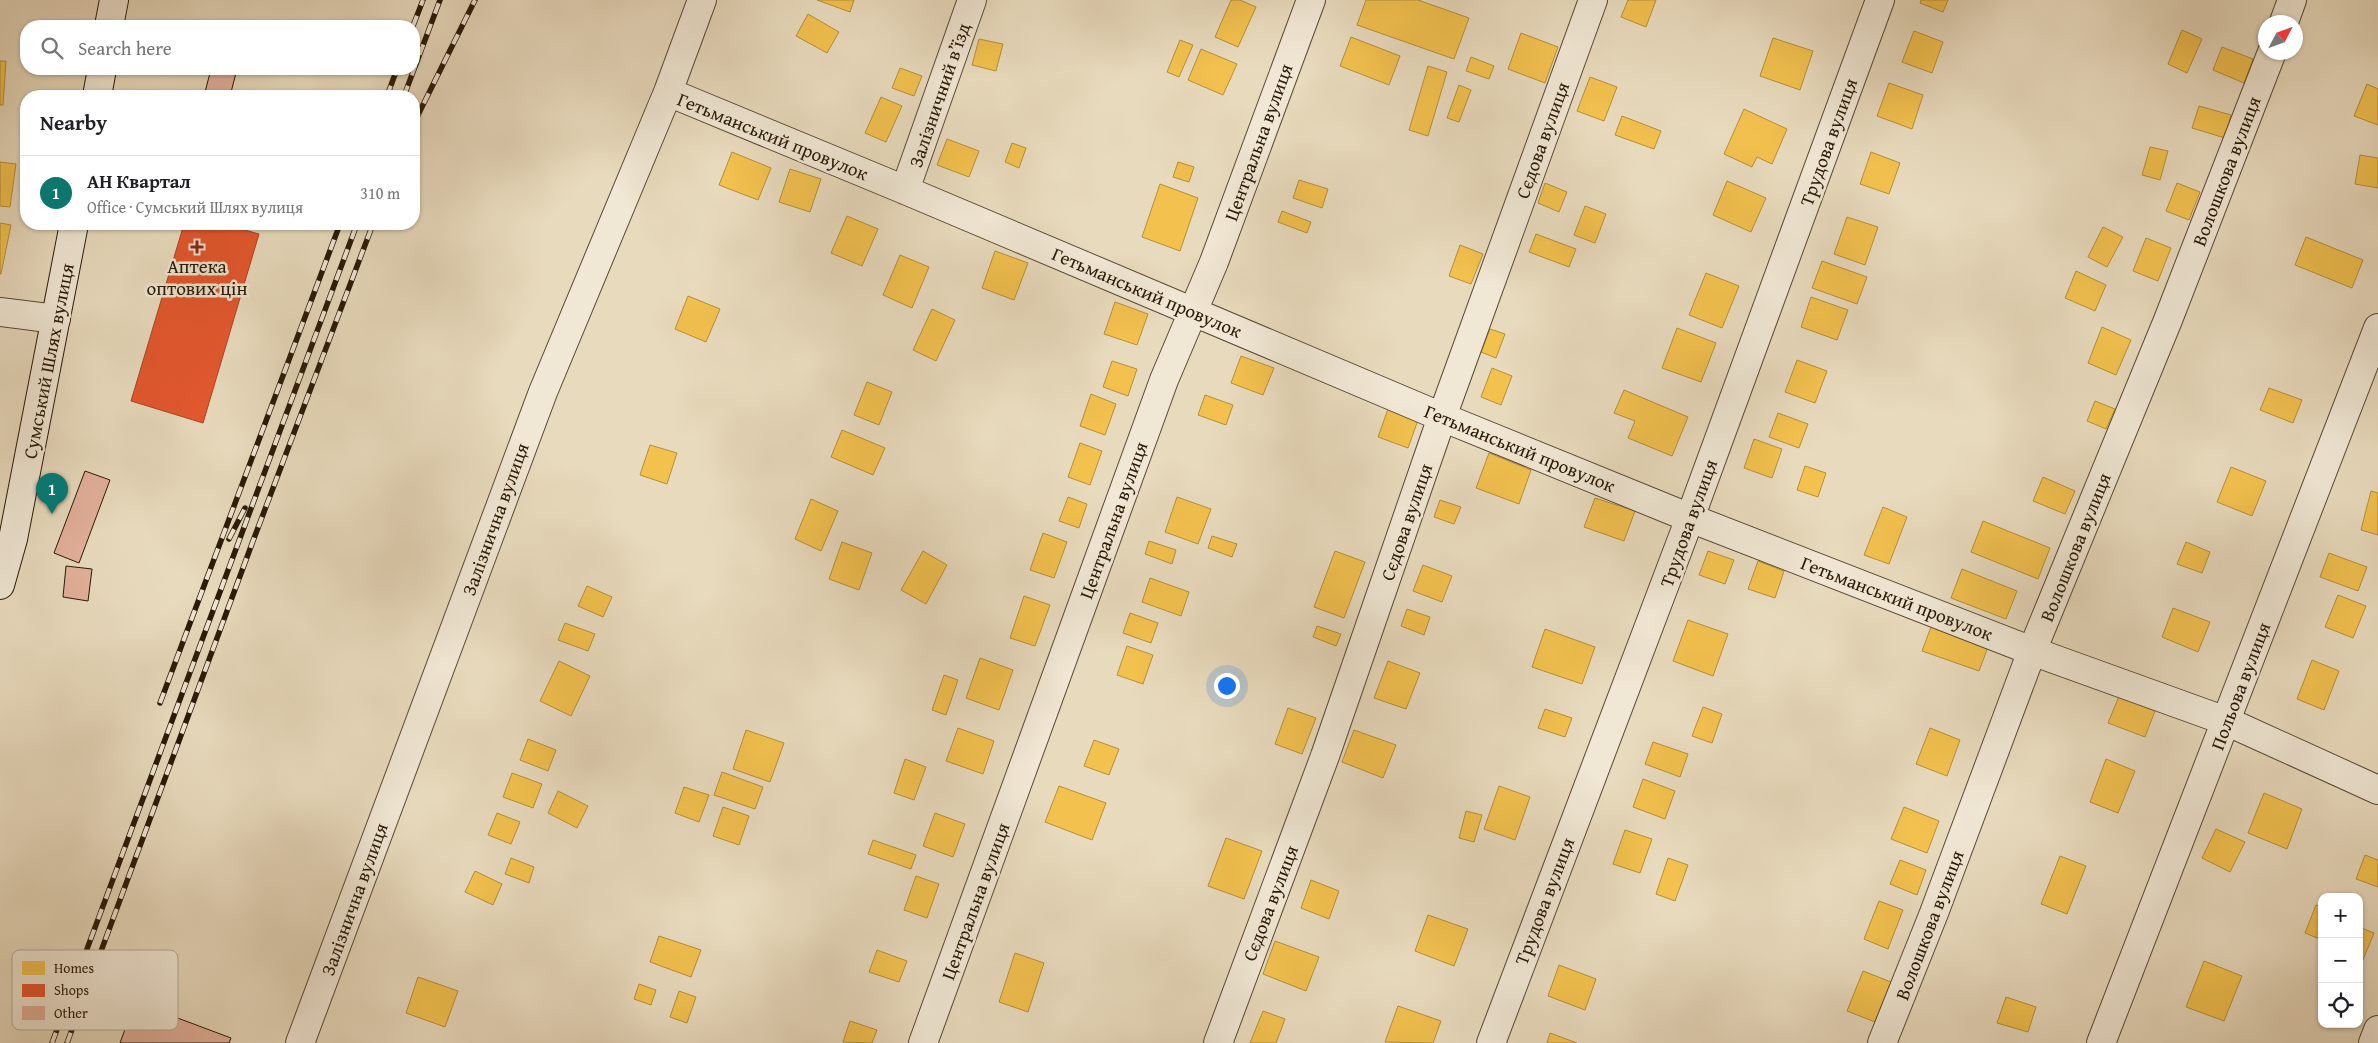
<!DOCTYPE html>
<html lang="en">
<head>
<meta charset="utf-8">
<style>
  :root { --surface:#fff; --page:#f6f6f6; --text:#202124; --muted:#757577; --line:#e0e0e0; --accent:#0f766e }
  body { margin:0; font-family:"Gentium Book Plus",serif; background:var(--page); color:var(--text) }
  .controls { position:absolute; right:15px; bottom:15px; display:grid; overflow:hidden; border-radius:10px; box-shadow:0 1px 4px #0004 }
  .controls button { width:45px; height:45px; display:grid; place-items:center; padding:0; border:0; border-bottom:1px solid var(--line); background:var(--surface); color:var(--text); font:25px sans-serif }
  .compass { position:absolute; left:2258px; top:15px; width:45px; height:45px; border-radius:50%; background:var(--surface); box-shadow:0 1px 4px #0004; rotate:49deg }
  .you { position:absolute; left:1226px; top:685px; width:18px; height:18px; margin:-12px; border:4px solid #fff; border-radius:50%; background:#1a73e8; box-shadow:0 0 0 8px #1a73e833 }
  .badge { display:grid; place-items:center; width:32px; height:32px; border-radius:50%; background:var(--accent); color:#fff; font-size:16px; font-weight:700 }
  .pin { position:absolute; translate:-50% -41px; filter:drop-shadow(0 1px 2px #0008) }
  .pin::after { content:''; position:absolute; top:26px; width:18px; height:15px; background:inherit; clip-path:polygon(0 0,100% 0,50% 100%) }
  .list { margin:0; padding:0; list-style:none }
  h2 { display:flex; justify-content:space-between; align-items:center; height:65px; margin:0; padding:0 20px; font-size:21px }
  h2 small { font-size:16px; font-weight:400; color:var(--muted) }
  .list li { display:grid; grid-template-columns:32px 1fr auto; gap:15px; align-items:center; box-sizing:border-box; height:75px; padding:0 20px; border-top:1px solid var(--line) }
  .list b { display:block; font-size:19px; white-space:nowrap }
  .list p { margin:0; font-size:16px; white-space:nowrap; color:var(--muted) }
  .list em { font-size:16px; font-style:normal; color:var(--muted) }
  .icon { flex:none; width:28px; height:28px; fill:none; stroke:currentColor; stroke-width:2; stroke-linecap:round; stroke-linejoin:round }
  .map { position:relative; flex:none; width:2378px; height:1043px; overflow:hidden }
  .search { position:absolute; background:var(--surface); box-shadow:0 1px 4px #0004; left:20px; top:20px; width:400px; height:55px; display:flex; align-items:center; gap:12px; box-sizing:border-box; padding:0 18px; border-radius:20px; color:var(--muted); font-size:19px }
  .panel { position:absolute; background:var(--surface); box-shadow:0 1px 4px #0004; left:20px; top:90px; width:400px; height:140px; border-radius:20px }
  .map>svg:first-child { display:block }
  .homes { fill:#f2c14e; stroke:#b68f38 }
  .shops { fill:#e4572e; stroke:#ac4422 }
  .building { fill:#e3b09b; stroke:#291906 }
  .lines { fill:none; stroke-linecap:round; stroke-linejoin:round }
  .minor-casing { stroke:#594934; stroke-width:30 }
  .secondary-casing { stroke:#291906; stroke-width:30 }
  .minor { stroke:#f0e7d4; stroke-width:28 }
  .secondary { stroke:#f0e7d4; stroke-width:28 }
  .rail-casing { stroke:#291906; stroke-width:5.5 }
  .rail { stroke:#f0e7d4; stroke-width:4; stroke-dasharray:11; stroke-linecap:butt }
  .poi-dot { fill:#8f2418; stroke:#f0e7d4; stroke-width:2 }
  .labels { text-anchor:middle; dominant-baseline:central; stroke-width:5; stroke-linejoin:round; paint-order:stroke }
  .street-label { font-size:19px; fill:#291906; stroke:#f0e7d4 }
  .poi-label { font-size:19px; fill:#291906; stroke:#f0e7d4 }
  .key { fill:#f0e7d4; stroke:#b4a996; stroke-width:1 }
  .key-label { font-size:14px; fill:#291906 }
</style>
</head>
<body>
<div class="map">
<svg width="2378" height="1043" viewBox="0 0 2378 1043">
  <rect width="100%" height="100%" fill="#e8dabd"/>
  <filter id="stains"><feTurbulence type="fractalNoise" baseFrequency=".004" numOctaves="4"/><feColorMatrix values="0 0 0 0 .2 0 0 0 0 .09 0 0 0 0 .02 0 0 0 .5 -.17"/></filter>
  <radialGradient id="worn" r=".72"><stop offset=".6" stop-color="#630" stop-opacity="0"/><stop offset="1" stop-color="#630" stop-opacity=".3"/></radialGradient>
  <path class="homes" d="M 817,0 L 854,0 L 850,12 Z
    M 1231,0 L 1240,0 L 1256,7 L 1238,47 L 1215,37 Z
    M 1366,0 L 1418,0 L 1469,18 L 1454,59 L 1357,25 Z
    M 1628,0 L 1656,0 L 1646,27 L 1621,17 Z
    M 1921,0 L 1948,0 L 1943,12 L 1920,3 Z
    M 808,14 L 839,32 L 827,53 L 796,36 Z
    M 2182,30 L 2202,39 L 2187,73 L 2168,64 Z
    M 1914,31 L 1943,42 L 1932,73 L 1902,62 Z
    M 1521,33 L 1558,47 L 1545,83 L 1508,69 Z
    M 1351,37 L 1400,56 L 1389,85 L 1340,66 Z
    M 1773,38 L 1813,51 L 1800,90 L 1760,76 Z
    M 979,39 L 1003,44 L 996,71 L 972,65 Z
    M 1180,40 L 1193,45 L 1179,77 L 1167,72 Z
    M 2222,47 L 2253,59 L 2244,83 L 2213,70 Z
    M 1201,49 L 1237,64 L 1223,95 L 1188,80 Z
    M 1471,57 L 1494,66 L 1489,79 L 1466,71 Z
    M 0,61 L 6,61 L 3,105 L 0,105 Z
    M 1428,66 L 1447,72 L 1428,136 L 1409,130 Z
    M 900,68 L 922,76 L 914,96 L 892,88 Z
    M 1590,77 L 1617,87 L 1604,121 L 1577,111 Z
    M 1889,83 L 1923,95 L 1912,129 L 1877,116 Z
    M 2367,84 L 2378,89 L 2378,125 L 2354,116 Z
    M 1459,85 L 1471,90 L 1459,122 L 1447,118 Z
    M 881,97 L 902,106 L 886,142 L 865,133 Z
    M 2199,106 L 2231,115 L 2225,138 L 2192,128 Z
    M 1744,109 L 1787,129 L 1772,164 L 1757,157 L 1752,167 L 1724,154 Z
    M 1622,116 L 1661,131 L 1654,149 L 1615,135 Z
    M 947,139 L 979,151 L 969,177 L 937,165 Z
    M 1012,143 L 1026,148 L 1019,168 L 1005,162 Z
    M 2150,147 L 2168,151 L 2160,180 L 2142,175 Z
    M 732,152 L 771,168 L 758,200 L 719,185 Z
    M 1871,152 L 1900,163 L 1889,194 L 1860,184 Z
    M 2360,155 L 2378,158 L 2378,188 L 2355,184 Z
    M 0,162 L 16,164 L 10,207 L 0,206 Z
    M 1178,162 L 1194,167 L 1189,182 L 1173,177 Z
    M 790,169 L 821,179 L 810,212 L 779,202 Z
    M 1299,180 L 1328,189 L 1322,208 L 1293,198 Z
    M 1727,181 L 1766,198 L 1751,232 L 1713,215 Z
    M 1545,183 L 1567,192 L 1559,212 L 1538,203 Z
    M 2177,183 L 2200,192 L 2189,220 L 2166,211 Z
    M 1160,184 L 1198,198 L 1180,251 L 1142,237 Z
    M 1585,206 L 1606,214 L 1595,243 L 1574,235 Z
    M 1282,211 L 1311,222 L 1307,233 L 1278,222 Z
    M 847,216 L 878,229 L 862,266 L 831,253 Z
    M 1847,217 L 1878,227 L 1865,265 L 1834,254 Z
    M 0,223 L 11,225 L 1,274 L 0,274 Z
    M 2103,227 L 2123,237 L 2107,267 L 2088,257 Z
    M 1536,234 L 1576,249 L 1569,267 L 1529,252 Z
    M 2306,237 L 2363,260 L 2352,288 L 2295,265 Z
    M 2146,238 L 2171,248 L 2158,281 L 2133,271 Z
    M 1460,245 L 1483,254 L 1471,284 L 1449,276 Z
    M 995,251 L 1028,263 L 1014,300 L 982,288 Z
    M 900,255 L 929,267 L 912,308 L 883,295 Z
    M 1822,261 L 1867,277 L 1857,304 L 1812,288 Z
    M 2076,271 L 2106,285 L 2095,311 L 2065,298 Z
    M 1706,273 L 1739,286 L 1722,328 L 1689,315 Z
    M 688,296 L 720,309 L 706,342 L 675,329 Z
    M 1811,297 L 1848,310 L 1837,340 L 1801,327 Z
    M 1115,302 L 1148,314 L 1137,345 L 1104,334 Z
    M 932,309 L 955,320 L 936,361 L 913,350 Z
    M 2102,327 L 2131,340 L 2116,375 L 2088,363 Z
    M 1677,328 L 1716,343 L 1701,382 L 1662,368 Z
    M 1490,329 L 1505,334 L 1496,358 L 1481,352 Z
    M 1241,356 L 1274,368 L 1263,395 L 1231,383 Z
    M 1797,360 L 1827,371 L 1815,403 L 1785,392 Z
    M 1112,361 L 1137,369 L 1128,396 L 1103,387 Z
    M 1492,368 L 1512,376 L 1501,405 L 1481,397 Z
    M 867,382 L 892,392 L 879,425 L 854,415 Z
    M 2269,388 L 2302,400 L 2293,423 L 2260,410 Z
    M 1624,390 L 1688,417 L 1672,456 L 1628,438 L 1635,421 L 1614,413 Z
    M 1091,394 L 1116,404 L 1105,435 L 1080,426 Z
    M 1205,395 L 1233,405 L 1226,425 L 1198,415 Z
    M 2095,401 L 2115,409 L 2106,429 L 2087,421 Z
    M 1388,409 L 1418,420 L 1408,448 L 1378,437 Z
    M 1778,413 L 1808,424 L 1799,448 L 1769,437 Z
    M 842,430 L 885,448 L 873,475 L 831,457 Z
    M 1754,439 L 1782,449 L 1772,478 L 1744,468 Z
    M 1080,443 L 1102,451 L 1090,485 L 1068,477 Z
    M 650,445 L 677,453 L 667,484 L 640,475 Z
    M 1489,453 L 1531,470 L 1519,504 L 1476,488 Z
    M 1805,466 L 1826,473 L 1818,497 L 1797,490 Z
    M 2231,467 L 2266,481 L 2252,516 L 2217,502 Z
    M 2043,477 L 2075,491 L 2065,514 L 2033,501 Z
    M 2371,491 L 2378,493 L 2378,535 L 2361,530 Z
    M 1068,497 L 1087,504 L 1079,528 L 1059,521 Z
    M 1177,497 L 1211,509 L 1198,544 L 1165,532 Z
    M 1595,498 L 1635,511 L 1624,541 L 1584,527 Z
    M 811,499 L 838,511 L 821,551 L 795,539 Z
    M 1440,500 L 1461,507 L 1454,524 L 1434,517 Z
    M 1883,507 L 1907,517 L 1889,564 L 1864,555 Z
    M 1983,521 L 2050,548 L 2038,579 L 1971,552 Z
    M 1043,533 L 1067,542 L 1054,578 L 1030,570 Z
    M 1212,536 L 1237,544 L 1232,557 L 1208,548 Z
    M 1149,541 L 1176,550 L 1172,564 L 1145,554 Z
    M 842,542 L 872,553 L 859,590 L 829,579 Z
    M 2186,542 L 2210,552 L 2202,573 L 2177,564 Z
    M 923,551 L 947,565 L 926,604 L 901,590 Z
    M 1335,551 L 1365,562 L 1344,618 L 1314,607 Z
    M 1708,551 L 1734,560 L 1725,584 L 1699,575 Z
    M 2329,553 L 2367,567 L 2358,591 L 2320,577 Z
    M 1758,561 L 1784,571 L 1775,598 L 1748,589 Z
    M 1423,565 L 1452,576 L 1442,602 L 1413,591 Z
    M 1962,569 L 2017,591 L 2006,619 L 1951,598 Z
    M 1150,578 L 1189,592 L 1181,616 L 1142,602 Z
    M 587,586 L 612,597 L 603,617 L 578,606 Z
    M 2338,595 L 2366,606 L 2353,638 L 2325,627 Z
    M 1024,596 L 1050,605 L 1035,646 L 1010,638 Z
    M 2173,608 L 2210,622 L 2198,652 L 2162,637 Z
    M 1407,609 L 1430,617 L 1424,635 L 1401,626 Z
    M 1130,613 L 1158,623 L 1151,643 L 1123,633 Z
    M 1934,619 L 1991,639 L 1979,671 L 1922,651 Z
    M 1688,620 L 1728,634 L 1713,676 L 1673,661 Z
    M 565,623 L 595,634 L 588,651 L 558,640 Z
    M 1317,626 L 1341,634 L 1336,646 L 1313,637 Z
    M 1545,629 L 1595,647 L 1582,684 L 1532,667 Z
    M 1127,646 L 1153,655 L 1143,684 L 1117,675 Z
    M 980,658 L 1013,670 L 999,710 L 966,698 Z
    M 2312,660 L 2339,671 L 2324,710 L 2297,699 Z
    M 559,661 L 590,676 L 571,716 L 540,701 Z
    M 1388,661 L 1420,673 L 1406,709 L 1374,698 Z
    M 944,675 L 958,680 L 946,715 L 932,710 Z
    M 2119,696 L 2155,711 L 2145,737 L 2108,723 Z
    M 1703,707 L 1722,714 L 1712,743 L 1692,736 Z
    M 1288,708 L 1316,718 L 1302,754 L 1275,744 Z
    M 1545,709 L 1572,718 L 1565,737 L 1538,728 Z
    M 958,728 L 994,741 L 983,774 L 946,761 Z
    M 1930,728 L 1960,740 L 1947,776 L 1916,764 Z
    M 746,730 L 784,743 L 770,782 L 733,769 Z
    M 1354,730 L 1396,745 L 1383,778 L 1342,762 Z
    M 528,739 L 556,750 L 548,771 L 520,760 Z
    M 1094,740 L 1119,749 L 1109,775 L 1084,766 Z
    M 1653,742 L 1688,754 L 1680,777 L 1645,764 Z
    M 905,759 L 926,767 L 914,800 L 894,793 Z
    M 2106,759 L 2135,771 L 2118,813 L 2090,802 Z
    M 722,772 L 763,787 L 755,809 L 714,795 Z
    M 512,773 L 542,784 L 533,808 L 503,797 Z
    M 1643,779 L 1675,791 L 1665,819 L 1633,807 Z
    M 1059,786 L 1106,803 L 1092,840 L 1045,822 Z
    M 1499,786 L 1530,797 L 1515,840 L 1484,829 Z
    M 684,787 L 709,795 L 699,822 L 675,813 Z
    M 558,791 L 588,806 L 577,828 L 548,813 Z
    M 2264,793 L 2302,809 L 2287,849 L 2248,833 Z
    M 723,807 L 749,816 L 739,845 L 713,836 Z
    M 1904,807 L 1939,821 L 1927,853 L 1891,839 Z
    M 1466,811 L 1482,815 L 1474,842 L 1459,838 Z
    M 497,813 L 520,822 L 511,844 L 488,835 Z
    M 935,813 L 965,824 L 953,857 L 923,846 Z
    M 2216,829 L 2245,842 L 2230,872 L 2202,858 Z
    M 1625,830 L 1652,839 L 1640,873 L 1613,864 Z
    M 1226,838 L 1262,851 L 1244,899 L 1208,886 Z
    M 873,840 L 916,855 L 911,869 L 868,854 Z
    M 2365,855 L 2378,860 L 2378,887 L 2356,879 Z
    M 2060,856 L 2086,866 L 2067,914 L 2041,904 Z
    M 511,858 L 534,867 L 529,883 L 505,874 Z
    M 1668,858 L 1688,865 L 1675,901 L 1656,894 Z
    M 1900,860 L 1926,870 L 1917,895 L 1890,884 Z
    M 475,871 L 502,884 L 493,905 L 465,892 Z
    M 916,876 L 939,884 L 927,918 L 904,910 Z
    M 1311,880 L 1339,891 L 1329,919 L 1301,908 Z
    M 1879,901 L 1903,910 L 1888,949 L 1864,939 Z
    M 2316,905 L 2322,907 L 2322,940 L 2305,933 Z
    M 1428,915 L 1468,929 L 1454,966 L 1415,951 Z
    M 2359,927 L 2374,933 L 2360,967 L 2359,966 Z
    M 659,936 L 701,950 L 691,977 L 650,962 Z
    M 1275,941 L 1319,957 L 1306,991 L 1263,974 Z
    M 877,950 L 907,961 L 899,982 L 869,972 Z
    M 1015,953 L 1044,963 L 1028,1012 L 999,1002 Z
    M 2204,961 L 2242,976 L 2224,1021 L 2186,1007 Z
    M 1559,965 L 1596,979 L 1585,1010 L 1548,996 Z
    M 1863,971 L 1891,982 L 1875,1022 L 1847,1011 Z
    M 418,977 L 458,991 L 445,1027 L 406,1013 Z
    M 639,984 L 656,990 L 651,1005 L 634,999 Z
    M 679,991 L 696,997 L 687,1023 L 670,1017 Z
    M 2006,997 L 2036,1007 L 2028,1032 L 1997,1023 Z
    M 1398,1006 L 1441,1021 L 1433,1043 L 1385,1042 Z
    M 1263,1011 L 1285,1019 L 1276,1043 L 1250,1043 Z
    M 850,1021 L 877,1030 L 872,1043 L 843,1042 Z
    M 1550,1033 L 1577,1043 L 1547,1043 Z"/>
  <path class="shops" d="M 184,224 L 223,224 L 259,234 L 203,423 L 131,401 Z"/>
  <path class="building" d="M 211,69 L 236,73 L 230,96 L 204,96 Z
    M 85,471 L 110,480 L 79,563 L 54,553 Z
    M 66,566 L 92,569 L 88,601 L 63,597 Z
    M 135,1002 L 231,1038 L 229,1043 L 120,1043 Z"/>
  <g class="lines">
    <defs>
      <path id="minor" d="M 2284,22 L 2292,0
        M 668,92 L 905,190 L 1442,417 L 1690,518 L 2032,651 L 2226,721 L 2378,790
        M 905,190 L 972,0
        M 0,312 L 56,319
        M 300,1043 L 543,392 L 668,92 L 702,0
        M 923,1043 L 1164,380 L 1214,262 L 1311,0
        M 1218,1043 L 1325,756 L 1442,417 L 1593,0
        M 1491,1043 L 1690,518 L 1880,0
        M 1882,1043 L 1934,913 L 2032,651 L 2168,320 L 2272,52
        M 2101,1043 L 2378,328
        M 2373,1043 L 2378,1030"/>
      <path id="secondary" d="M 109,26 L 114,0
        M 97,96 L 102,69
        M 0,585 L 13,539 L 74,224"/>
    </defs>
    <use href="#minor" class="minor-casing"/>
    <use href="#secondary" class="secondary-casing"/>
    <use href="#minor" class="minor"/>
    <use href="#secondary" class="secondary"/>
    <defs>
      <path id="rail" d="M 413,26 L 423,0
        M 387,96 L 397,69
        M 404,96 L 440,0
        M 414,123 L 475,0
        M 229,539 L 245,508
        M 160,703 L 340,224
        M 52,1043 L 357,224
        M 67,1043 L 253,541 L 373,224"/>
    </defs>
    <use href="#rail" class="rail-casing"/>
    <use href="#rail" class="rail"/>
  </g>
  <path class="poi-dot" d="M194.5 239.5h5v5h5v5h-5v5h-5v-5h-5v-5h5z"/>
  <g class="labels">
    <g class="street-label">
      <text transform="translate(939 95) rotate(-71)">Залізничний в’їзд</text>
      <text transform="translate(773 136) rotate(22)">Гетьманський провулок</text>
      <text transform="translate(1542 140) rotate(-70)">Сєдова вулиця</text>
      <text transform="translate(1258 142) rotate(-70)">Центральна вулиця</text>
      <text transform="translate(1828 142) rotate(-70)">Трудова вулиця</text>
      <text transform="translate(2226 171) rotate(-69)">Волошкова вулиця</text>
      <text transform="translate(1147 292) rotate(23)">Гетьманський провулок</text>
      <text transform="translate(48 361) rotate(-79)">Сумський Шлях вулиця</text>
      <text transform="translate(1520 448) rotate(22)">Гетьманський провулок</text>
      <text transform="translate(495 519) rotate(-70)">Залізнична вулиця</text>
      <text transform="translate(1113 520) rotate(-70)">Центральна вулиця</text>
      <text transform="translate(1406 522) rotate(-71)">Сєдова вулиця</text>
      <text transform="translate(1688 523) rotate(-70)">Трудова вулиця</text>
      <text transform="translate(2075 547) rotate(-68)">Волошкова вулиця</text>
      <text transform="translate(1897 598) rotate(21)">Гетьманський провулок</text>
      <text transform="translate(2240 686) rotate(-69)">Польова вулиця</text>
      <text transform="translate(354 899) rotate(-70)">Залізнична вулиця</text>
      <text transform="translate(975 901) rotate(-70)">Центральна вулиця</text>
      <text transform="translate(1544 901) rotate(-69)">Трудова вулиця</text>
      <text transform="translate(1270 903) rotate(-69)">Сєдова вулиця</text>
      <text transform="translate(1929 925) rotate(-69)">Волошкова вулиця</text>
    </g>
    <g class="poi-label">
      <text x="197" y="266">Аптека<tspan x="197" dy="22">оптових цін</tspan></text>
    </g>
  </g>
  <rect x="12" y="950" width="166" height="80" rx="8" class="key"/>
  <rect x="22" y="961" width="23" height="14" fill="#f2c14e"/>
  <rect x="22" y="984" width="23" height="13" fill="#e4572e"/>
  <rect x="22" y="1006" width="23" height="14" fill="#e3b09b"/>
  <g class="key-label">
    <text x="54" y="973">Homes</text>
    <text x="54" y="995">Shops</text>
    <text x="54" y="1018">Other</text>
  </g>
  <rect width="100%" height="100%" filter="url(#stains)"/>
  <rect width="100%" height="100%" fill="url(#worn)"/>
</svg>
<div class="controls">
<button>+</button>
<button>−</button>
<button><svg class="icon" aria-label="locate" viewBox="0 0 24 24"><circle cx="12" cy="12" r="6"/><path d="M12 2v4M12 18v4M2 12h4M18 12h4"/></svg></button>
</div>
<svg class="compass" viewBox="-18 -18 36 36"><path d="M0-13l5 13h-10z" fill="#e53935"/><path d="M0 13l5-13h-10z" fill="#757577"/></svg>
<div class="you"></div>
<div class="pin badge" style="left:52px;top:514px">1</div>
<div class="search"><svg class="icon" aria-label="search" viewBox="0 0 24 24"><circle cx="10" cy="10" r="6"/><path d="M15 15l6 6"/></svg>Search here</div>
<section class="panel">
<h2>Nearby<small></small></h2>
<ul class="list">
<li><span class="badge">1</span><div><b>АН Квартал</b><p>Office · Сумський Шлях вулиця</p></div><em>310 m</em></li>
</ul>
</section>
</div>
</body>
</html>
